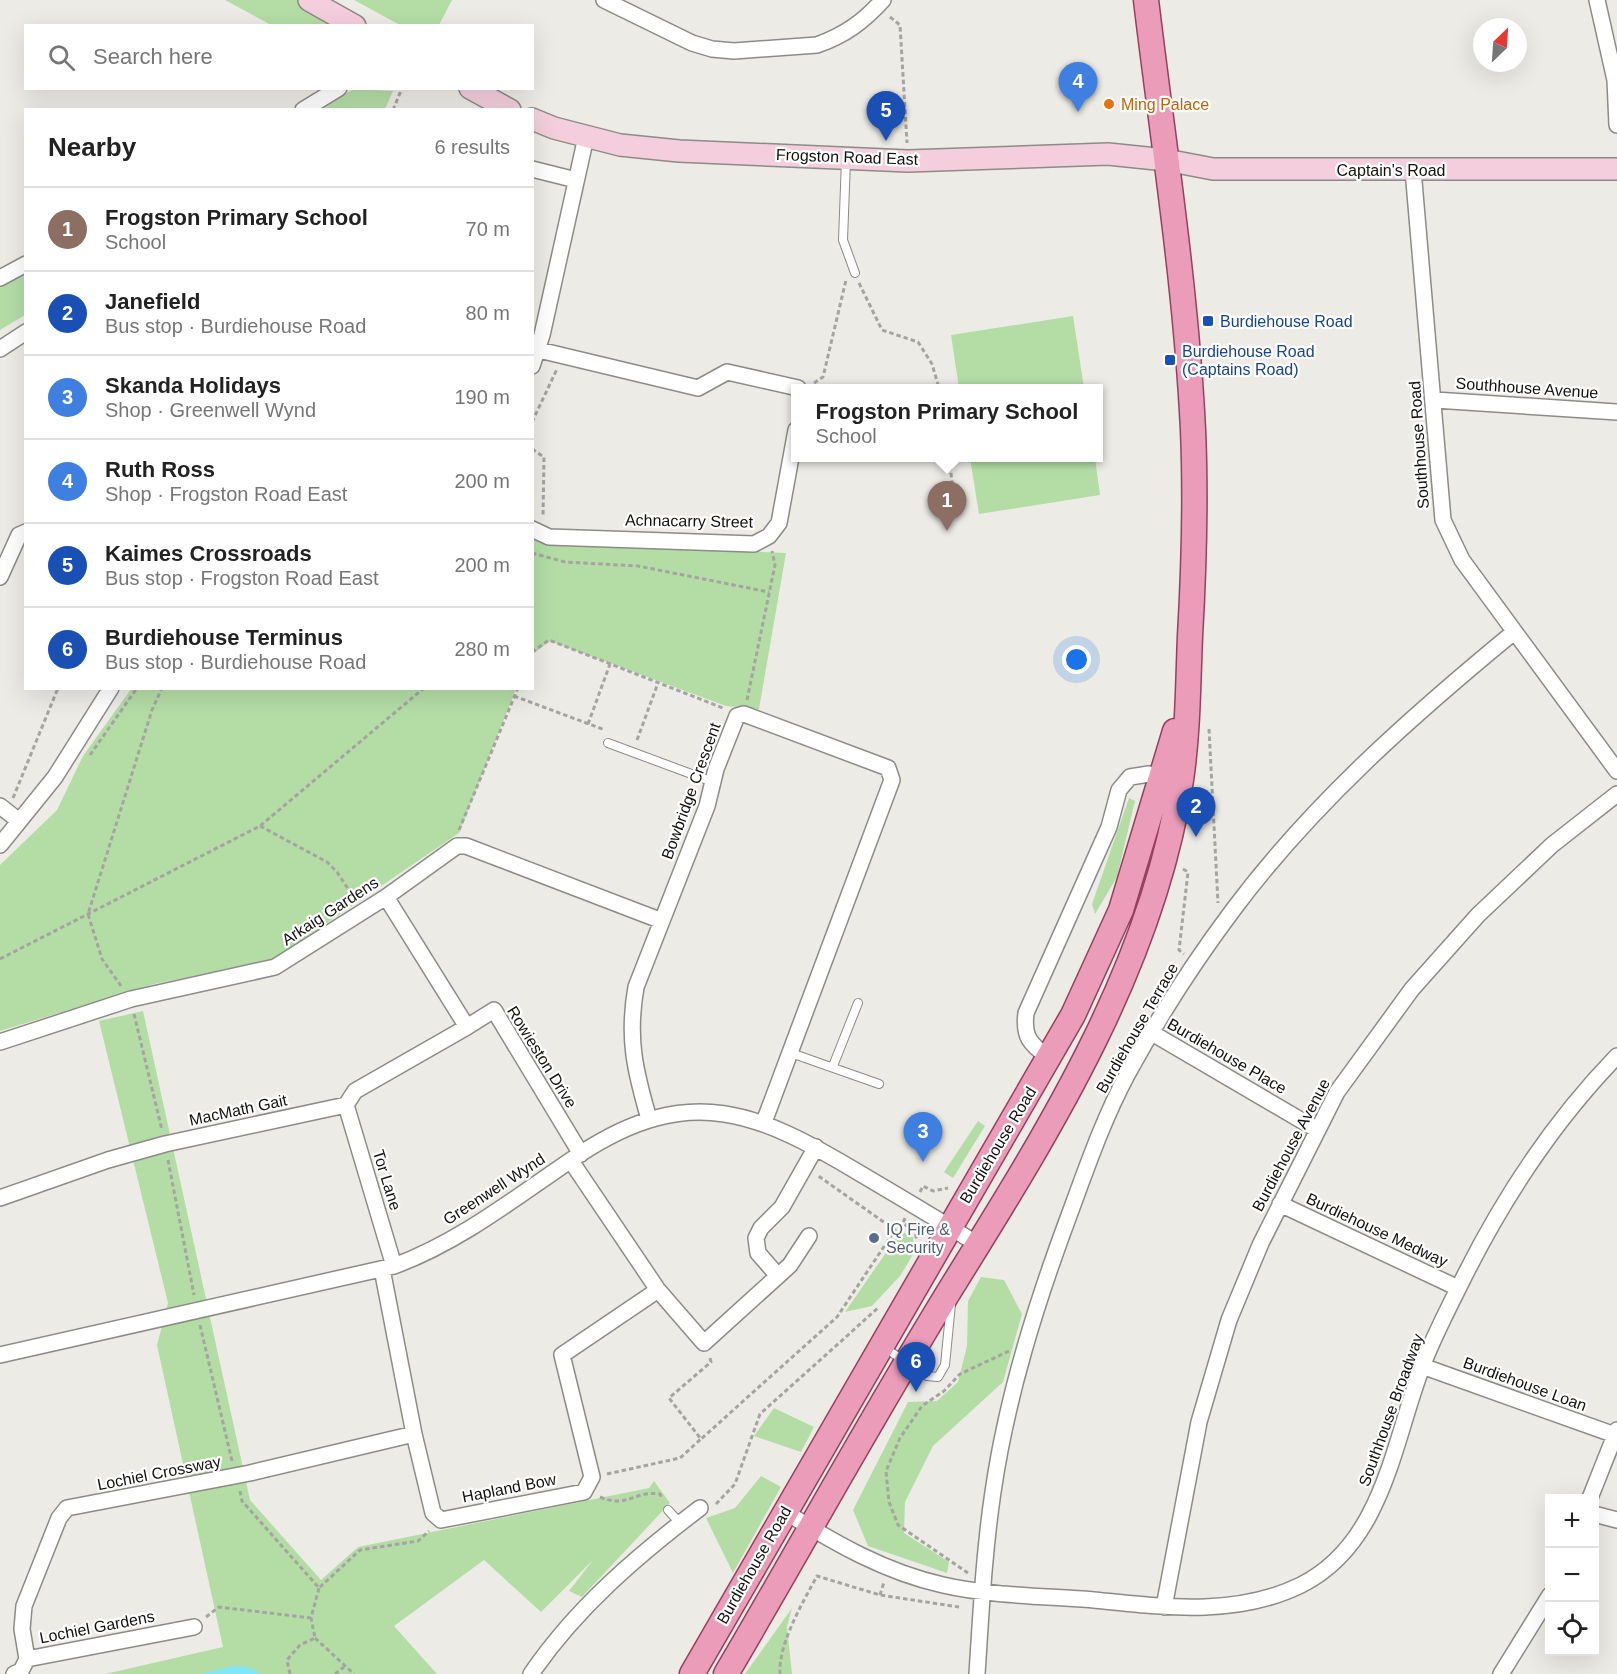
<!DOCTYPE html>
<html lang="en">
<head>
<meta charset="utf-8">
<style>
  :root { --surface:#fff; --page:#f6f6f6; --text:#222; --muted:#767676; --line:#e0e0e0; --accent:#0b8043 }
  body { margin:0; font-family:Arial,sans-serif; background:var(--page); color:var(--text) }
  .controls { position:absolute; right:18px; bottom:18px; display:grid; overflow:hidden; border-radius:0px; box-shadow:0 6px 24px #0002 }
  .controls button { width:54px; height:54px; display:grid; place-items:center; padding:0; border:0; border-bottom:2px solid var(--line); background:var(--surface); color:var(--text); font:30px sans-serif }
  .compass { position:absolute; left:1473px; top:18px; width:54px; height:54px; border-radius:50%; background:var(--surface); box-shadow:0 6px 24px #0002; rotate:25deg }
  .you { position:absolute; left:1077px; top:660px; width:21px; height:21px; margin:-15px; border:4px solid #fff; border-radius:50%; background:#1a73e8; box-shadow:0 0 0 9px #1a73e833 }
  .badge { display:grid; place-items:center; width:39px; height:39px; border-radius:50%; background:var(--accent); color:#fff; font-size:20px; font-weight:700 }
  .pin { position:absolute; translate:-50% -50px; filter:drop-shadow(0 2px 3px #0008) }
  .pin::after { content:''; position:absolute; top:32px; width:21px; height:18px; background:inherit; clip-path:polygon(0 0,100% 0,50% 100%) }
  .popup { position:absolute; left:791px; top:384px; width:312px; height:78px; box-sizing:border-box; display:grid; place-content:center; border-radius:0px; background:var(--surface); filter:drop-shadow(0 2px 4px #0005); font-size:20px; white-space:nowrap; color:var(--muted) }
  .popup b { font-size:22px; color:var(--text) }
  .popup::after { content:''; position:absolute; left:50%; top:100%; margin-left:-12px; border:12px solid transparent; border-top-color:var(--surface) }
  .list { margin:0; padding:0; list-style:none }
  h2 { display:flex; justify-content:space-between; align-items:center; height:78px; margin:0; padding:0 24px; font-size:26px }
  h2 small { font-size:20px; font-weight:400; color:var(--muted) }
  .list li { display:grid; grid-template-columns:39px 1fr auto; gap:18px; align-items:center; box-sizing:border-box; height:84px; padding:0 24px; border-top:2px solid var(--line) }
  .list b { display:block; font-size:22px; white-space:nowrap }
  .list p { margin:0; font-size:20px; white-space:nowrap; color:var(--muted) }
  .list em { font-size:20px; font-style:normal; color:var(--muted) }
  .icon { flex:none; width:33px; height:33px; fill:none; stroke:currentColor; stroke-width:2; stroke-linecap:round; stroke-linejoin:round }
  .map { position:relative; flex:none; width:1617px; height:1674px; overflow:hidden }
  .search { position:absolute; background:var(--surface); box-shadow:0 6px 24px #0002; left:24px; top:24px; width:510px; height:66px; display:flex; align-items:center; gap:15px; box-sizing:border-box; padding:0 21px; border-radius:0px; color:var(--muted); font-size:22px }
  .panel { position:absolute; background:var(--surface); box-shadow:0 6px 24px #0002; left:24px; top:108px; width:510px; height:582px; border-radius:0px }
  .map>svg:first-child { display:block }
  .green { fill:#b4dda6 }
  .water { fill:#80e6f9 }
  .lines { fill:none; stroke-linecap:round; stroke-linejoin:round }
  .service-casing { stroke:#8d8b87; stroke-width:10 }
  .minor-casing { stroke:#8d8b87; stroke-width:18 }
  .secondary-casing { stroke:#8d8b87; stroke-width:24 }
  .primary-casing { stroke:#95405e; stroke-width:27 }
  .path { stroke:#a5a4a0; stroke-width:3; stroke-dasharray:4.5 3; stroke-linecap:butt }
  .service { stroke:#fff; stroke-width:8 }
  .minor { stroke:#fff; stroke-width:15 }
  .secondary { stroke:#f4cedc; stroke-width:21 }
  .primary { stroke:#ea9cb8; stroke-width:24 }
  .food-dot { fill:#e8710a; stroke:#fff; stroke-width:2 }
  .transit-dot { fill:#1a4fb4; stroke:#fff; stroke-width:2 }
  .service-dot { fill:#5c6f8a; stroke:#fff; stroke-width:2 }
  .labels { text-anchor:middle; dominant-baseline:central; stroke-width:4.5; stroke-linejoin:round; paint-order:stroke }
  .food-label { font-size:16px; fill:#c56008; stroke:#fff; text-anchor:start }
  .street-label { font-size:16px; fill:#11110f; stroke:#fff }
  .transit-label { font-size:16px; fill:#164399; stroke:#fff; text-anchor:start }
  .service-label { font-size:16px; fill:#4e5e75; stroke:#fff; text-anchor:start }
</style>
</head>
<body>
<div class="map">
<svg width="1617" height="1674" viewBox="0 0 1617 1674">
  <rect width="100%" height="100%" fill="#edebe6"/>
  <path class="green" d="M 225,0 L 309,0 L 355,25 L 271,25 Z
    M 354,0 L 452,0 L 439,25 L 400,25 Z
    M 354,89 L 393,91 L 385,109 L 316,110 Z
    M 25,270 L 25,315 L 0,330 L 0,284 Z
    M 1073,316 L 1084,388 L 959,388 L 951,335 Z
    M 970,458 L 1095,458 L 1100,495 L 979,514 Z
    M 533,538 L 541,542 L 786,553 L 759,709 L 726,706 L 550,641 L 533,654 Z
    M 131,689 L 516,689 L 459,833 L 271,961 L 154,984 L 0,1031 L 0,865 L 57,810 L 83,756 Z
    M 1129,798 L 1135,801 L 1117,877 L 1095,914 L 1092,904 Z
    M 143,1011 L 250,1500 L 321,1580 L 358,1547 L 649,1488 L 654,1481 L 670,1503 L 582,1597 L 569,1591 L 593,1560 L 541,1612 L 484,1560 L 394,1626 L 437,1674 L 105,1674 L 223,1647 L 157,1345 L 168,1303 L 99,1021 Z
    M 978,1121 L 985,1126 L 953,1178 L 944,1172 Z
    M 901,1231 L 913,1237 L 915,1251 L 900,1276 L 872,1306 L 845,1312 Z
    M 981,1277 L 1004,1280 L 1022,1314 L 1003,1382 L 933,1446 L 905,1502 L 904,1533 L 949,1562 L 947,1573 L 868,1546 L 853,1510 L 908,1402 L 937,1401 L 958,1382 L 967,1346 L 968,1301 Z
    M 774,1408 L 814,1427 L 801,1452 L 754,1436 Z
    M 761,1476 L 781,1487 L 733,1573 L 706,1518 L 735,1508 Z
    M 792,1608 L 787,1627 L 792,1674 L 745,1674 Z"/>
  <path class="water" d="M 234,1666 L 248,1667 L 261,1674 L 200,1674 Z"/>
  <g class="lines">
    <defs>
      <path id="service" d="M 846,160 L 843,240 L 855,273
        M 608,743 L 713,782
        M 791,1053 L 879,1084
        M 833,1066 L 858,1003
        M 885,1348 L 927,1376 L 938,1377 L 945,1365 L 951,1304
        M 668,1510 L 680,1523"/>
      <path id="minor" d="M 604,0 L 692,43 L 712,49 L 734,51 L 817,45 C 845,35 863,22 883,0
        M 1597,0 L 1615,80 L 1617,125
        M 303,110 L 339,88
        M 532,169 L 576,180
        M 1413,170 L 1443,520 L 1462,560 L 1617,771
        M 0,278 L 26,264
        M 0,349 L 26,332
        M 539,350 L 698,388 L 727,372 L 798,388
        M 532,366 L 542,335 L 586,137
        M 1435,400 L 1617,412
        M 532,529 L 549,537 L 754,544 L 769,536 L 779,523 L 796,430
        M 0,577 L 19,535 L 26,532
        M 0,806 L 19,821
        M 0,845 L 55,777 L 111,688
        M 386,897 L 467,1027 L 494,1010 L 581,1154
        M 1152,1033 L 1316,1129
        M 0,1042 L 131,999 L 275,967 L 386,897 L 457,846 L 466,846 L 662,921
        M 1049,1058 C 1030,1044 1023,1037 1026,1013 L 1109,827 L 1119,790 L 1130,777 L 1149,774 L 1169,779
        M 346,1105 L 394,1266
        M 649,1119 C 635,1071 627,1038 636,987 L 707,806 L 716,769 L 737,716 L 744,714 L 888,768 L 892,780 L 764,1122
        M 571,1161 L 658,1290 L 704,1343 L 778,1276 L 758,1253 L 756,1238 L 761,1228 L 782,1207 L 816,1147
        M 0,1198 L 108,1160 L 165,1144 L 346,1105 L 355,1091 L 467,1027
        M 1280,1204 L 1458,1288
        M 382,1269 L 414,1434 L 433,1513 L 441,1520 L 584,1492 L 592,1477 L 562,1355 L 658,1290
        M 778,1276 L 790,1265 L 809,1236
        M 0,1355 L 394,1266 C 462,1241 520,1194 580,1154 C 690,1082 758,1112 861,1174 C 900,1197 939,1220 977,1244
        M 1422,1366 L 1615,1435
        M 1590,1498 L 1617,1430
        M 784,1511 C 834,1543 885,1572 943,1585 C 991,1596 1044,1596 1094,1600 C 1163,1607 1236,1617 1301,1585 C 1383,1544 1393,1443 1422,1367 C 1432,1340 1446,1313 1459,1287 C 1500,1203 1551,1124 1617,1056
        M 1594,1514 L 1617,1520
        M 1164,1607 L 1199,1422 L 1229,1320 L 1261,1243 L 1337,1092 L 1412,989 L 1478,915 L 1552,845 L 1617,794
        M 27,1659 L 22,1629 L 24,1606 L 59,1518 L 67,1508 L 250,1473 L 414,1434
        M 27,1659 L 194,1627
        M 14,1674 L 21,1671 L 27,1659
        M 531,1674 C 576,1608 637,1556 700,1508
        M 977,1674 C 981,1613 984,1552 993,1492 C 1007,1395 1037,1301 1071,1210 C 1088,1164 1104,1118 1127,1075 C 1158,1018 1194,962 1233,910 C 1312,804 1412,716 1514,632
        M 1501,1674 L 1550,1595"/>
      <path id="secondary" d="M 309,0 L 355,26
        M 470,88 L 510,110
        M 532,119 L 554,128 L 620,145 L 679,151 L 908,161 L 1108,154 L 1166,160 L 1213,169 L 1617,169"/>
      <path id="primary" d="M 692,1674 L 1073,1015 L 1121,910 L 1175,731
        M 726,1674 C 802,1545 874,1413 953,1285 C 1050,1129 1153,965 1181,780 C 1188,733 1188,684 1190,636 C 1194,567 1196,499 1193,430 C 1186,286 1163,142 1146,0"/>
    </defs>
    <use href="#service" class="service-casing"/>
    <use href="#minor" class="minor-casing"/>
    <use href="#secondary" class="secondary-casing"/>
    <use href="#primary" class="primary-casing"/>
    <path class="path" d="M 890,17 L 900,25 L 907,143
      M 393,110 L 402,88
      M 859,283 L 882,330 L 918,342 L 932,364 L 939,388
      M 814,383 L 823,377 L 846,280
      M 532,422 L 557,369
      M 532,449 L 544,457 L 543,516
      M 949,458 L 954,497
      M 532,553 L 565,562 L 638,566 L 769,592
      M 532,652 L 549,640 L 723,708
      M 514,696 L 605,730
      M 747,700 L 775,565 L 772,551
      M 588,724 L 610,664
      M 1209,729 L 1218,903
      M 637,740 L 658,683
      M 90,755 L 137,688
      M 13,798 L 58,688
      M 260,826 L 327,862 L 337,872 L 354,898
      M 459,830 L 518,688
      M 1183,869 L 1188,872 L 1179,950 L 1184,954
      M 0,959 L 260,826 L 424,688
      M 121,986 L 102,959 L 88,914 L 152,710 L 162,688
      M 134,1014 L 162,1130
      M 168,1160 L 194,1295
      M 920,1192 L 923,1186 L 933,1191 L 948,1188
      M 905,1218 L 903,1223 L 915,1232 L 917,1241
      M 200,1325 L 232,1461
      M 710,1358 L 711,1362 L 669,1398 L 701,1439 L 837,1317 L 895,1230 L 817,1175
      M 607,1474 L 680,1458 L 701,1439
      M 240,1491 L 242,1501 L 319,1588 L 360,1550 L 418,1541 L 429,1531
      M 600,1497 C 628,1509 634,1490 660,1494 L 662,1499
      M 716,1504 L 735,1484 L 760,1414 L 878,1308
      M 968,1573 L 898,1525 L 889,1502 L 886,1471 L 900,1438 L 922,1406 L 944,1391 L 960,1374 L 1009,1351
      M 880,1595 L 884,1582
      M 206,1617 L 219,1607 L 311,1618
      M 315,1638 L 354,1674
      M 290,1674 L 287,1660 L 300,1645 L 315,1638 L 311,1618 L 319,1588
      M 335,1674 L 344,1667
      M 780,1674 C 778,1644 803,1602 817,1576 L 880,1595 L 959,1607"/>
    <use href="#service" class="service"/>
    <use href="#minor" class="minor"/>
    <use href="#secondary" class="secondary"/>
    <use href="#primary" class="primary"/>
  </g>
  <circle class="food-dot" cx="1109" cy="104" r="6"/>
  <g class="transit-dot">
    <rect x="1202" y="315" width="12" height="12" rx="3"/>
    <rect x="1164" y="354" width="12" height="12" rx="3"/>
  </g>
  <circle class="service-dot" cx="874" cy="1238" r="6"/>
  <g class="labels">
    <g class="food-label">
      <text x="1121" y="104">Ming Palace</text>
    </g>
    <g class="street-label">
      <text transform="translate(847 157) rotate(2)">Frogston Road East</text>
      <text x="1391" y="170">Captain's Road</text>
      <text transform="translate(1527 388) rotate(4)">Southhouse Avenue</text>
      <text transform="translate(1419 445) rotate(-94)">Southhouse Road</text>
      <text transform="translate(689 521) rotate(1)">Achnacarry Street</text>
      <text transform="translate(691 791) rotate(-70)">Bowbridge Crescent</text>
      <text transform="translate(330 911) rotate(-33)">Arkaig Gardens</text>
      <text transform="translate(1137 1028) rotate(-60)">Burdiehouse Terrace</text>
      <text transform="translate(1227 1056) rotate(30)">Burdiehouse Place</text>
      <text transform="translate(542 1057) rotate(58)">Rowieston Drive</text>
      <text transform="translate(238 1110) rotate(-12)">MacMath Gait</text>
      <text transform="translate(998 1145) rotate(-59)">Burdiehouse Road</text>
      <text transform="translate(1291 1145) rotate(-62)">Burdiehouse Avenue</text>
      <text transform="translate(387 1180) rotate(73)">Tor Lane</text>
      <text transform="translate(494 1189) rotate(-33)">Greenwell Wynd</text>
      <text transform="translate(1377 1230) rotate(25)">Burdiehouse Medway</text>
      <text transform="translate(1525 1384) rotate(20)">Burdiehouse Loan</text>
      <text transform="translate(1391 1410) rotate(-70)">Southhouse Broadway</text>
      <text transform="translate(159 1473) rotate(-11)">Lochiel Crossway</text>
      <text transform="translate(509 1488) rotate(-11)">Hapland Bow</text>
      <text transform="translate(754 1565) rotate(-60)">Burdiehouse Road</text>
      <text transform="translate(97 1627) rotate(-11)">Lochiel Gardens</text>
    </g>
    <g class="transit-label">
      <text x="1220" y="321">Burdiehouse Road</text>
      <text x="1182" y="351">Burdiehouse Road<tspan x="1182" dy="18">(Captains Road)</tspan></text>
    </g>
    <g class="service-label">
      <text x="886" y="1229">IQ Fire &amp;<tspan x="886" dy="18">Security</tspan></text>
    </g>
  </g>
</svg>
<div class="controls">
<button>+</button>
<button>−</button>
<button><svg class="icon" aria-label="locate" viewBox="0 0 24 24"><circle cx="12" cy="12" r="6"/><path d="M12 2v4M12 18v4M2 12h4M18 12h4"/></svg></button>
</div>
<svg class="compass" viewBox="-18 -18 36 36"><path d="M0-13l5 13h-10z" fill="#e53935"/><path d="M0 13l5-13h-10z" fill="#767676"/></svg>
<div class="you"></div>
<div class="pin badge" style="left:947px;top:531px;background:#8d6e63">1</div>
<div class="popup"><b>Frogston Primary School</b>School</div>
<div class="pin badge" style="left:1196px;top:837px;background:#1a4fb4">2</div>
<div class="pin badge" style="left:923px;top:1162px;background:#3f7fe0">3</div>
<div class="pin badge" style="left:1078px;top:112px;background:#3f7fe0">4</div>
<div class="pin badge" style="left:886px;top:141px;background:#1a4fb4">5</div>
<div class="pin badge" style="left:916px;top:1392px;background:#1a4fb4">6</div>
<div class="search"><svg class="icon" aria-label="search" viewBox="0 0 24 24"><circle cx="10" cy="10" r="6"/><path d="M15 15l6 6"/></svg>Search here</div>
<section class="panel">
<h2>Nearby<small>6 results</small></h2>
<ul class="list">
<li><span class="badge" style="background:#8d6e63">1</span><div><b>Frogston Primary School</b><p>School</p></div><em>70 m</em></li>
<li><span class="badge" style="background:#1a4fb4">2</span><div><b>Janefield</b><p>Bus stop · Burdiehouse Road</p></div><em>80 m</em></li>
<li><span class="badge" style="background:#3f7fe0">3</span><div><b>Skanda Holidays</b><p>Shop · Greenwell Wynd</p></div><em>190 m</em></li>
<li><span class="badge" style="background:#3f7fe0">4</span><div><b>Ruth Ross</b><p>Shop · Frogston Road East</p></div><em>200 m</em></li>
<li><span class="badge" style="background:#1a4fb4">5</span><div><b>Kaimes Crossroads</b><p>Bus stop · Frogston Road East</p></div><em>200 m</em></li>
<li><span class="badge" style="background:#1a4fb4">6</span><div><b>Burdiehouse Terminus</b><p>Bus stop · Burdiehouse Road</p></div><em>280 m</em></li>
</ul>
</section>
</div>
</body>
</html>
